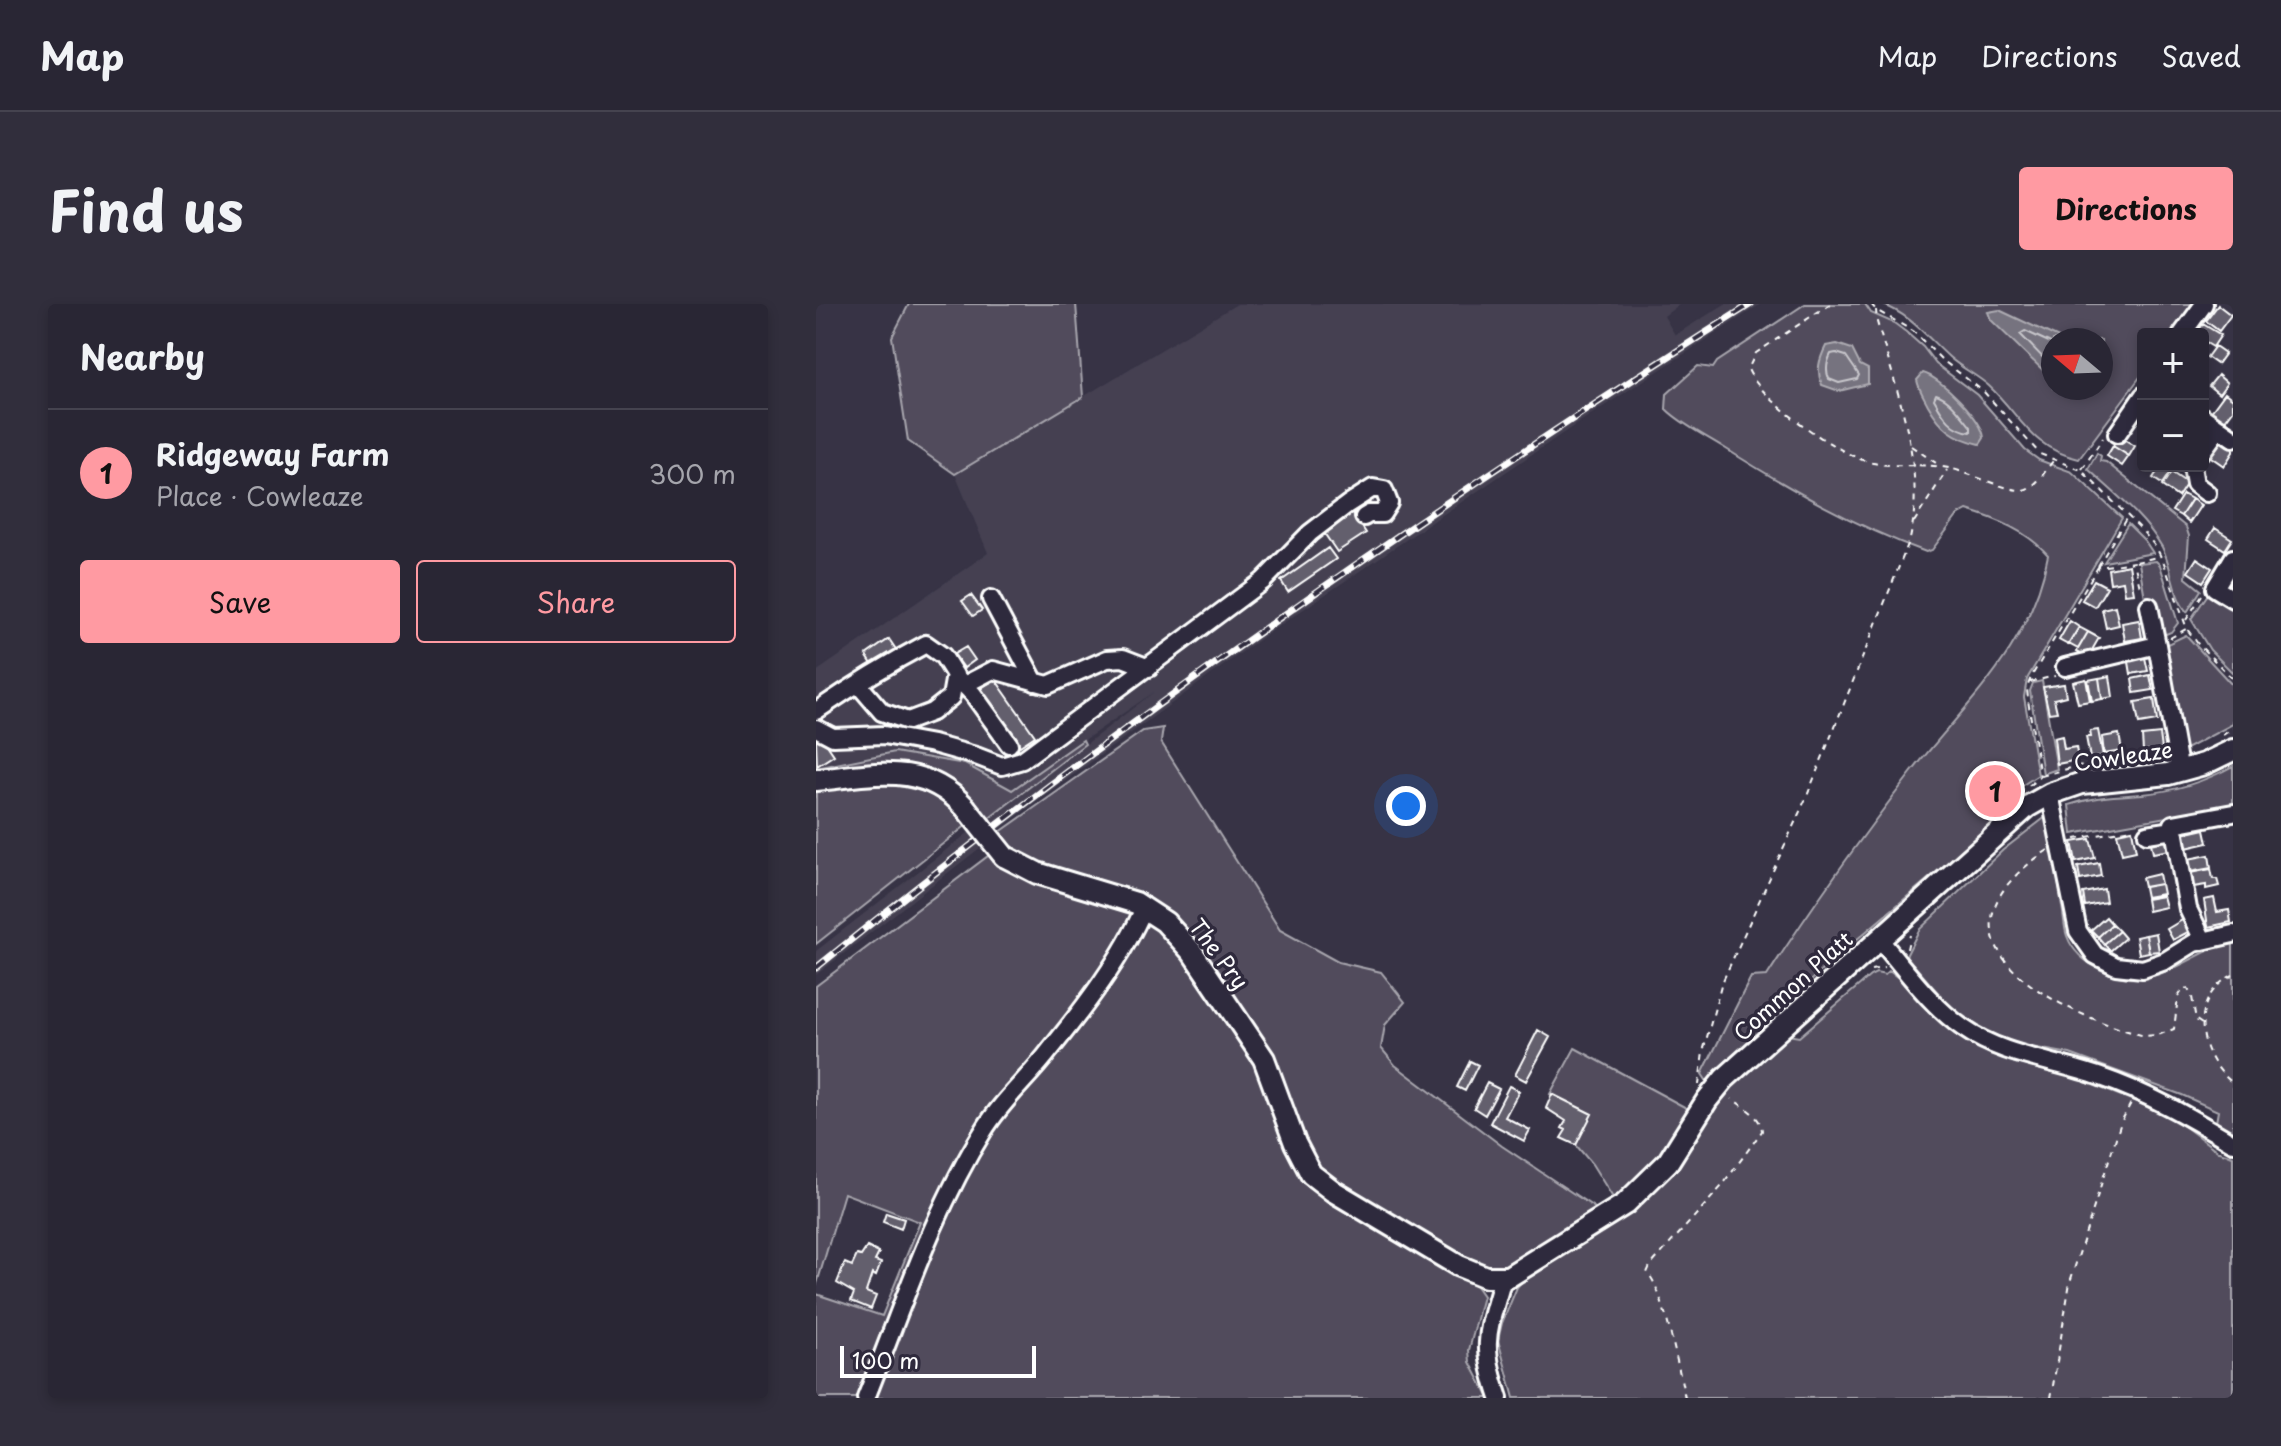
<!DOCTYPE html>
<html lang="en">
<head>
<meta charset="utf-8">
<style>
  :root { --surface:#292634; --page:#312e3c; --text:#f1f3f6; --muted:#a5a5ac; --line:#45434f; --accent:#ff9aa2 }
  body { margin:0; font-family:"Playpen Sans",sans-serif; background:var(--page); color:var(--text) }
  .controls { position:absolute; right:24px; top:24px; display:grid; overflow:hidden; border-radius:8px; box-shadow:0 4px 12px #0003 }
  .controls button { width:72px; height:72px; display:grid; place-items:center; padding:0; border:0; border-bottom:2px solid var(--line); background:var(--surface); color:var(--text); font:40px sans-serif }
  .compass { position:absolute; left:1225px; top:24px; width:72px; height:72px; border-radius:50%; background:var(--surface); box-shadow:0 4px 12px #0003; rotate:289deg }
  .scale { position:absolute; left:24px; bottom:20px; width:196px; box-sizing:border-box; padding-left:8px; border:4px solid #fff; border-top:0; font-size:22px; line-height:28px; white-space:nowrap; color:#fff; -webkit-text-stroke:6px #2f2a3d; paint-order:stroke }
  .you { position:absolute; left:590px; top:502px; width:28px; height:28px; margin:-20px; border:6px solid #fff; border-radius:50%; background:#1a73e8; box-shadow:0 0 0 12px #1a73e833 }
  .badge { display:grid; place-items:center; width:52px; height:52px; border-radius:50%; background:var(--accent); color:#111; font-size:26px; font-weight:700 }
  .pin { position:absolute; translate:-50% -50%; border:4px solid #fff; box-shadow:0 2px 8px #0006 }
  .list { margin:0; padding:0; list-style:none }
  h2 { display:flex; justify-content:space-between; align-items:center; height:104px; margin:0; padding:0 32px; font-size:34px }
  h2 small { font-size:26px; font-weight:400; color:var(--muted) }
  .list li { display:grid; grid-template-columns:52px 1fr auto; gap:24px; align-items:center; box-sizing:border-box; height:128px; padding:0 32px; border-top:2px solid var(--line) }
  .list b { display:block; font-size:30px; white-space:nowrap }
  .list p { margin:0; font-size:26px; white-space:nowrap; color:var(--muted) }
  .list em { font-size:26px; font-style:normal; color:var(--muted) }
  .actions { display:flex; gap:16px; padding:24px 32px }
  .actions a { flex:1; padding:18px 0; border:2px solid var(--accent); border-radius:8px; text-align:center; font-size:28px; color:var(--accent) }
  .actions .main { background:var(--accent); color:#111 }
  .map { position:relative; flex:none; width:1417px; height:1094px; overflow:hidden; border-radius:8px }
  header { display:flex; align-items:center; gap:48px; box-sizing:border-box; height:112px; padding:0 40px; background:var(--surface); border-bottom:2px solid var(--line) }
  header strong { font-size:38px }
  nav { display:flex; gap:44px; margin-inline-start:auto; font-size:28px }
  .intro { display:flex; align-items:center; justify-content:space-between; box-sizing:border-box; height:192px; padding:0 48px }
  h1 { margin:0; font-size:56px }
  .button { padding:20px 36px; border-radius:8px; background:var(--accent); color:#111; font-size:28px; font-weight:700 }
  main { display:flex; gap:48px; padding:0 48px }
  aside { flex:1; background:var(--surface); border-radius:8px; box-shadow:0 4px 12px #0003 }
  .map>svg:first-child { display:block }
  .built { fill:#444051 }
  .green { fill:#514c5c; stroke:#a8a6ae; stroke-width:2; fill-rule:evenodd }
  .water { fill:#76737f; stroke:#adabb2; stroke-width:2 }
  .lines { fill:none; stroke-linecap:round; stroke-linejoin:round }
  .shore { stroke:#c8c7cc; stroke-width:2 }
  .building { fill:#635f6d; stroke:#fff; stroke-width:2 }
  .minor-casing { stroke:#fff; stroke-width:22 }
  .major-casing { stroke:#fff; stroke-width:26 }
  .path { stroke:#fff; stroke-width:2; stroke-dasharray:6 6; stroke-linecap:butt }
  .minor { stroke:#2f2a3d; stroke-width:16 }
  .major { stroke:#2f2a3d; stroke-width:20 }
  .rail-casing { stroke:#fff; stroke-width:7 }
  .rail { stroke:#2f2a3d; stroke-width:4; stroke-dasharray:12; stroke-linecap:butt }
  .major-bridge-casing { stroke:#fff; stroke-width:26; stroke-linecap:butt }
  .major-bridge { stroke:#2f2a3d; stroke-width:20 }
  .labels { text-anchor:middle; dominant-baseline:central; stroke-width:7; stroke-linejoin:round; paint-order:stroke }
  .street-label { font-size:22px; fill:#fff; stroke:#2f2a3d }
</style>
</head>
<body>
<header>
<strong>Map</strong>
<nav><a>Map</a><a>Directions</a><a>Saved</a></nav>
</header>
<div class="intro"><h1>Find us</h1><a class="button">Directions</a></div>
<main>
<aside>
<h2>Nearby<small></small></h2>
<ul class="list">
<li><span class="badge">1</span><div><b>Ridgeway Farm</b><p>Place · Cowleaze</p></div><em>300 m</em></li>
</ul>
<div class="actions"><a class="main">Save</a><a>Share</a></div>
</aside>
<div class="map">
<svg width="1417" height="1094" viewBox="0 0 1417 1094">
  <rect width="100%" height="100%" fill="#373345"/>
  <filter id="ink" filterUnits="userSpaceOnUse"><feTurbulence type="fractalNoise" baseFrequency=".0125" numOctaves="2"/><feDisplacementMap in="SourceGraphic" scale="16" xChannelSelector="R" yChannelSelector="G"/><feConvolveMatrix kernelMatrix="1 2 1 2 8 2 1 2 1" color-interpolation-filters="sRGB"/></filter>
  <g filter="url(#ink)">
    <path class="built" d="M 421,0 L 864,0 L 848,12 L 859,31 L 909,0 L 945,0 L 759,121 L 448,332 L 175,531 L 167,519 L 338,388 L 196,486 L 149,460 L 79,448 L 0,464 L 0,368 L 172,249 L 139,170 Z
      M 157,525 L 169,540 L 0,671 L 0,647 Z"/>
    <path class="green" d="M 93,0 L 260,0 L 267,93 L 139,170 L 92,137 L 76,33 Z
      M 989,0 L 1049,0 L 1055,9 L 1078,19 L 1090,28 L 1107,43 L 1120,60 L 1161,91 L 1209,146 L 1223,156 L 1256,168 L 1306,214 L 1211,375 L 1208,393 L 1222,471 L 1199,486 L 1204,497 L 1013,659 L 896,776 L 890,776 L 886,770 L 935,673 L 951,672 C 996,602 1044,535 1095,469 C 1150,399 1215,344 1232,251 C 1211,227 1181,215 1151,206 L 1142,211 L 1116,246 L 1110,248 C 1038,222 972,184 907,143 C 888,131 865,120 850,105 L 851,90 L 882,62 L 897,64 L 901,58 Z
      M 1065,0 L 1379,0 L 1356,30 L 1327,30 L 1327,69 L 1263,155 C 1214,144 1206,113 1173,82 C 1161,71 1145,64 1133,53 C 1111,33 1094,10 1065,0 ZM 1237,36 L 1285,36 L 1285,84 L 1237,84 Z
      M 1281,149 L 1285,152 L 1284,157 L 1290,158 L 1370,223 L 1373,232 L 1370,274 L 1385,286 L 1371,308 C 1357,293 1356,262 1346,243 C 1329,213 1297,188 1272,165 Z
      M 1312,220 L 1329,237 L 1337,249 L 1288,258 Z
      M 1340,257 L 1344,261 L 1362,319 L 1355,328 L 1345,332 L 1338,294 L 1329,294 L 1323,259 Z
      M 1392,290 L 1417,304 L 1417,369 L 1394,346 L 1375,315 Z
      M 1370,331 L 1417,382 L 1417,420 L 1368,446 L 1347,342 Z
      M 1226,377 L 1241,465 L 1227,470 L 1214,387 L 1217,379 Z
      M 347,424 L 345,438 L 464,626 L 522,658 L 565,668 L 589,698 L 569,721 L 565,744 L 579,761 L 686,842 L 782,906 L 683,967 L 664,964 L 507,874 L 371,633 L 209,557 L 177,533 L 327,427 Z
      M 267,436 L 269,440 L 167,519 L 105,468 L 0,473 L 0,464 L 79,448 L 149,460 L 196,486 Z
      M 1417,462 L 1417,501 L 1256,530 L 1253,501 C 1280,492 1299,492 1327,490 C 1358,487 1390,477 1417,462 Z
      M 62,477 L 118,490 L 152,520 L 0,640 L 0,485 Z
      M 1231,512 C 1238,542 1241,572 1246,602 C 1248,612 1248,624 1251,632 C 1262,662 1304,679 1333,673 C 1364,666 1387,645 1417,637 L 1417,830 L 1400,818 L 1402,807 L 1366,791 L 1254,750 L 1181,737 L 1144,714 L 1090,652 L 1103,626 L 1187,546 Z
      M 176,549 L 313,606 L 339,621 L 373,656 L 439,756 L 462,811 L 475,856 L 491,882 L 660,982 L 667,992 L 653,1046 L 654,1058 L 673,1094 L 0,1094 L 0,990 L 66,1012 L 104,918 L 28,889 L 0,983 L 0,682 Z
      M 1073,667 L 1089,679 L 1119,712 L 1141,731 L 1156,740 L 1199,759 L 1246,769 L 1352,810 L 1403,848 L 1417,852 L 1417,1094 L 698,1094 L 682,1036 L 686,1019 L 701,983 L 721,961 L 807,912 L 828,896 L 864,854 L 905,795 L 904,790 L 972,731 L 983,733 L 1054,672 L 1060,669 L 1069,671 Z
      M 759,744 L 874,806 L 844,855 L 799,897 L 776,860 L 760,841 L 775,810 L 734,790 Z"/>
    <path class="water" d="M 1183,6 L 1247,36 L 1237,36 L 1237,76 L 1175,16 L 1172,8 Z
      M 1021,40 L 1036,45 L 1044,61 L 1052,65 L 1052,80 L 1023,87 L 1006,81 C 1000,66 1003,56 1010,42 Z
      M 1107,69 C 1124,73 1167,116 1168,134 L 1164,140 C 1138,134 1126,125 1112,101 C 1108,93 1103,86 1101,76 Z"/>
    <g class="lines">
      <path class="shore" d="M 1237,40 L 1209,27 L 1204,30 L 1237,64
        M 1020,49 L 1030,52 L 1043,71 L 1041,75 L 1023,79 L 1013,75 C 1009,66 1011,58 1015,50 Z
        M 1120,90 C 1134,94 1145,111 1155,123 L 1155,128 C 1135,126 1127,111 1118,95 Z"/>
    </g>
    <path class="building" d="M 1402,1 L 1415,11 L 1403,27 L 1390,17 Z
      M 1387,20 L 1405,31 L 1397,43 L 1387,37 L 1387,30 L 1380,30 Z
      M 1399,42 L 1409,49 L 1401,60 L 1391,53 Z
      M 1402,71 L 1411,79 L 1403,90 L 1393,82 Z
      M 1409,89 L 1417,95 L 1417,106 L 1408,118 L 1395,108 Z
      M 1303,132 L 1319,142 L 1313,152 L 1297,142 Z
      M 1405,132 L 1417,141 L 1417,148 L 1408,162 L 1392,151 Z
      M 1297,142 L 1313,152 L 1306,162 L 1291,152 Z
      M 1345,162 L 1358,162 L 1346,180 L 1337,174 Z
      M 1355,168 L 1371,179 L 1362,193 L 1346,182 Z
      M 1367,190 L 1376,195 L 1365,212 L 1356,207 Z
      M 1376,195 L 1385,201 L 1373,219 L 1365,212 Z
      M 535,206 L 550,229 L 521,248 L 506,226 Z
      M 1399,224 L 1416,235 L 1409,246 L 1392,235 Z
      M 512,244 L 520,255 L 472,288 L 465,277 Z
      M 1381,254 L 1396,264 L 1387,278 L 1372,268 Z
      M 1313,261 L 1318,289 L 1309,290 L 1307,277 L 1294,279 L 1292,265 Z
      M 1278,276 L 1291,283 L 1279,303 L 1266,296 Z
      M 155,291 L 166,306 L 157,312 L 146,297 Z
      M 1299,302 L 1303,321 L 1290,324 L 1286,305 Z
      M 1323,316 L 1326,334 L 1309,337 L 1306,319 Z
      M 1254,317 L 1263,323 L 1252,341 L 1243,336 Z
      M 1263,323 L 1272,328 L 1262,345 L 1253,340 Z
      M 1272,328 L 1283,334 L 1272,353 L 1261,347 Z
      M 73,335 L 81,347 L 58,363 L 50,351 Z
      M 150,343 L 159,356 L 148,364 L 138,350 Z
      M 1328,349 L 1332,367 L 1315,370 L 1312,352 Z
      M 1334,371 L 1337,386 L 1318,389 L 1316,375 Z
      M 1294,372 L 1297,393 L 1286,395 L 1283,374 Z
      M 1283,374 L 1286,395 L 1276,397 L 1272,376 Z
      M 179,375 L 219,432 L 204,442 L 164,385 Z
      M 1270,375 L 1274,397 L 1262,399 L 1257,378 Z
      M 1248,380 L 1250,392 L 1238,395 L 1241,408 L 1233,409 L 1227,383 Z
      M 1338,395 L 1341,417 L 1323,420 L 1319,398 Z
      M 1282,426 L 1287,452 L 1274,454 L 1270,433 L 1275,433 L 1274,427 Z
      M 1303,430 L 1306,447 L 1288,450 L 1286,433 Z
      M 1344,430 L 1346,445 L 1327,447 L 1326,432 Z
      M 5,432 L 18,451 L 1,462 L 0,435 Z
      M 1246,432 L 1248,445 L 1260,443 L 1262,456 L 1241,460 L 1238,434 Z
      M 1389,525 L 1392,539 L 1370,544 L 1367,530 Z
      M 1316,526 L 1320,547 L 1306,550 L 1301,529 Z
      M 1352,531 L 1354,546 L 1337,549 L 1334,534 Z
      M 1274,535 L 1279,554 L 1260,558 L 1256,538 Z
      M 1393,551 L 1395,564 L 1374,568 L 1372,555 Z
      M 1283,559 L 1285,572 L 1264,576 L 1262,563 Z
      M 1395,565 L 1397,575 L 1401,575 L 1403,582 L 1390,585 L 1390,581 L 1377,583 L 1374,569 Z
      M 1343,570 L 1345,580 L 1328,583 L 1326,574 Z
      M 1345,580 L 1347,590 L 1330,593 L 1328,583 Z
      M 1288,585 L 1290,598 L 1269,602 L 1267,589 Z
      M 1347,592 L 1350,603 L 1332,607 L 1330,595 Z
      M 1398,594 L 1401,608 L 1413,606 L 1415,618 L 1392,623 L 1388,596 Z
      M 1290,613 L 1296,620 L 1282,633 L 1275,626 Z
      M 1368,615 L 1374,627 L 1357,636 L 1351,625 Z
      M 1296,620 L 1303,627 L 1288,640 L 1282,633 Z
      M 1303,627 L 1309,634 L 1294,647 L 1288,640 Z
      M 1340,629 L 1343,647 L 1333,648 L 1330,631 Z
      M 1330,631 L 1333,648 L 1323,650 L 1320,633 Z
      M 722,726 L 734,733 L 710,777 L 699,771 Z
      M 654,757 L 662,761 L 649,787 L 641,783 Z
      M 671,779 L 683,785 L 669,811 L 658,804 Z
      M 693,782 L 703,787 L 689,813 L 714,826 L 708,837 L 674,819 Z
      M 736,790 L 776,810 L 760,841 L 745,834 L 750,826 L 746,824 L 750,817 L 730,804 Z
      M 70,909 L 88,915 L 85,925 L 67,918 Z
      M 51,943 L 63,949 L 59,957 L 65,959 L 60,972 L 56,970 L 50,988 L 60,992 L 55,1005 L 35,997 L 38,989 L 21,979 L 29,959 L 36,962 L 41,951 L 45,952 Z"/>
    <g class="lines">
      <defs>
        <path id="minor" d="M 1366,30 L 1388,0
          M 1387,113 L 1417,134
          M 1301,130 L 1327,92
          M 1387,146 L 1403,124
          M 1376,162 L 1379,180 L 1391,189
          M 1417,254 L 1399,284 L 1417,295
          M 175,295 L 219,378
          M 1333,302 L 1341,341
          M 1249,363 L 1341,341 L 1364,468
          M 142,375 L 157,390 L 193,440
          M 148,381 L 177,366 L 232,381 L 291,355 L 307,354 L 333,364
          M 0,407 C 35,383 72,360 110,340 L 127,352 L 139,371 L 135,393 L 116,408 L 92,417 L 66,408 L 42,380
          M 0,424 L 17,433 L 68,431 L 117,440 L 160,452 L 186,462 L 206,456 L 447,277 L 494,229 L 532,200 L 557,184 L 568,186 L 573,199 L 566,210 L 553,210 L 548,213
          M 1234,490 L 1262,627 L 1279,651 L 1300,662 L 1327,665 L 1349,657 L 1378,639 L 1417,630
          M 1331,530 L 1358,526
          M 1063,635 C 1089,665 1114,701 1147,724 C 1188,753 1239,756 1285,773 C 1332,789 1375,814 1417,839
          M 1387,636 L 1372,605 L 1357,520 L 1417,509
          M 50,1094 C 86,1004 116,909 168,826 C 186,796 213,774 234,746 C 268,704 307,653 328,604
          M 683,1094 C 664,1038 672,1028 687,974"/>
        <path id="major" d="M 0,476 C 57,471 106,456 149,503
          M 188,552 L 221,569 L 320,599 L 349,618 L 376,648 L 448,755 L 479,839 L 495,870 L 517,887 L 643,962 L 670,973 L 692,973 L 809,900 L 852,858 L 891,796 L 908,775 L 1211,503 L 1234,490 L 1266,479 L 1352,470 L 1388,460 L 1417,446"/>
      </defs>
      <use href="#minor" class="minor-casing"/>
      <use href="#major" class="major-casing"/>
      <path class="path" d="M 1014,0 L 940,49 L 932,65 C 943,95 1025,153 1057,159 C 1083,164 1110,158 1137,165 C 1152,169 1195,188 1207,186 C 1221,183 1228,168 1237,157
        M 1055,0 L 1060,6 L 1097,27 L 1125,55 L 1168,88 L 1224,150 L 1265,166 L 1323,223 L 1340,243 L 1348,259 L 1371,325 L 1382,340 L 1417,375
        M 1095,142 L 1123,161
        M 1266,165 L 1287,134
        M 1098,218 L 1131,166
        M 1320,258 L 1345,252
        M 1282,262 L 1311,213
        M 1370,316 L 1386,291
        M 1354,334 L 1370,325
        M 1214,378 L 1239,372
        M 1407,431 L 1417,424
        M 1225,472 L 1281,457 L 1337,454
        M 1203,489 L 1224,473 L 1212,396 L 1211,384 L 1215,373 L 1282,263 L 1318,258 L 1325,288
        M 1259,535 L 1316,525
        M 1232,546 C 1096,635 1237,708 1329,732 L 1342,731 L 1358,725 L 1362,693 L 1368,684 L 1372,685 L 1376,693 L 1380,716 L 1386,720
        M 1091,645 L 1094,631
        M 1055,666 L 1068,664
        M 1417,671 C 1372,693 1381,752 1417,779
        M 883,781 L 887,748 L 905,681 L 991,492 L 1094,235 C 1110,162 1081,88 1061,18 L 1060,6
        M 869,1094 C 864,1071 846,979 831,969 L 834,962 L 906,882 L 946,827 C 945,812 928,803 916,795
        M 1235,1094 L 1254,978 L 1305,818 L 1315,799"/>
      <use href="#minor" class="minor"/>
      <use href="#major" class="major"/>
      <defs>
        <path id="rail" d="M 0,664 C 296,423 612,204 935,0"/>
      </defs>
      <use href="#rail" class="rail-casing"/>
      <use href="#rail" class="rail"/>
      <defs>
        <path id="major-bridge" d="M 149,503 L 188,552"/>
      </defs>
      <use href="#major-bridge" class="major-bridge-casing"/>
      <use href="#major-bridge" class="major-bridge"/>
    </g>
  </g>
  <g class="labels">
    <g class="street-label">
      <text transform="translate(1307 451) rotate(-8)">Cowleaze</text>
      <text transform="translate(404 649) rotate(53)">The Pry</text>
      <text transform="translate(976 681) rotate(-42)">Common Platt</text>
    </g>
  </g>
</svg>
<div class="controls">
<button>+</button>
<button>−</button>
</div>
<svg class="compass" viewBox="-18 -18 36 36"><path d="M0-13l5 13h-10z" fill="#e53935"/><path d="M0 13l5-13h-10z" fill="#a5a5ac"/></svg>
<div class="scale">100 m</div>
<div class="you"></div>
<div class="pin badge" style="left:1179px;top:487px">1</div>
</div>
</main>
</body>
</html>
